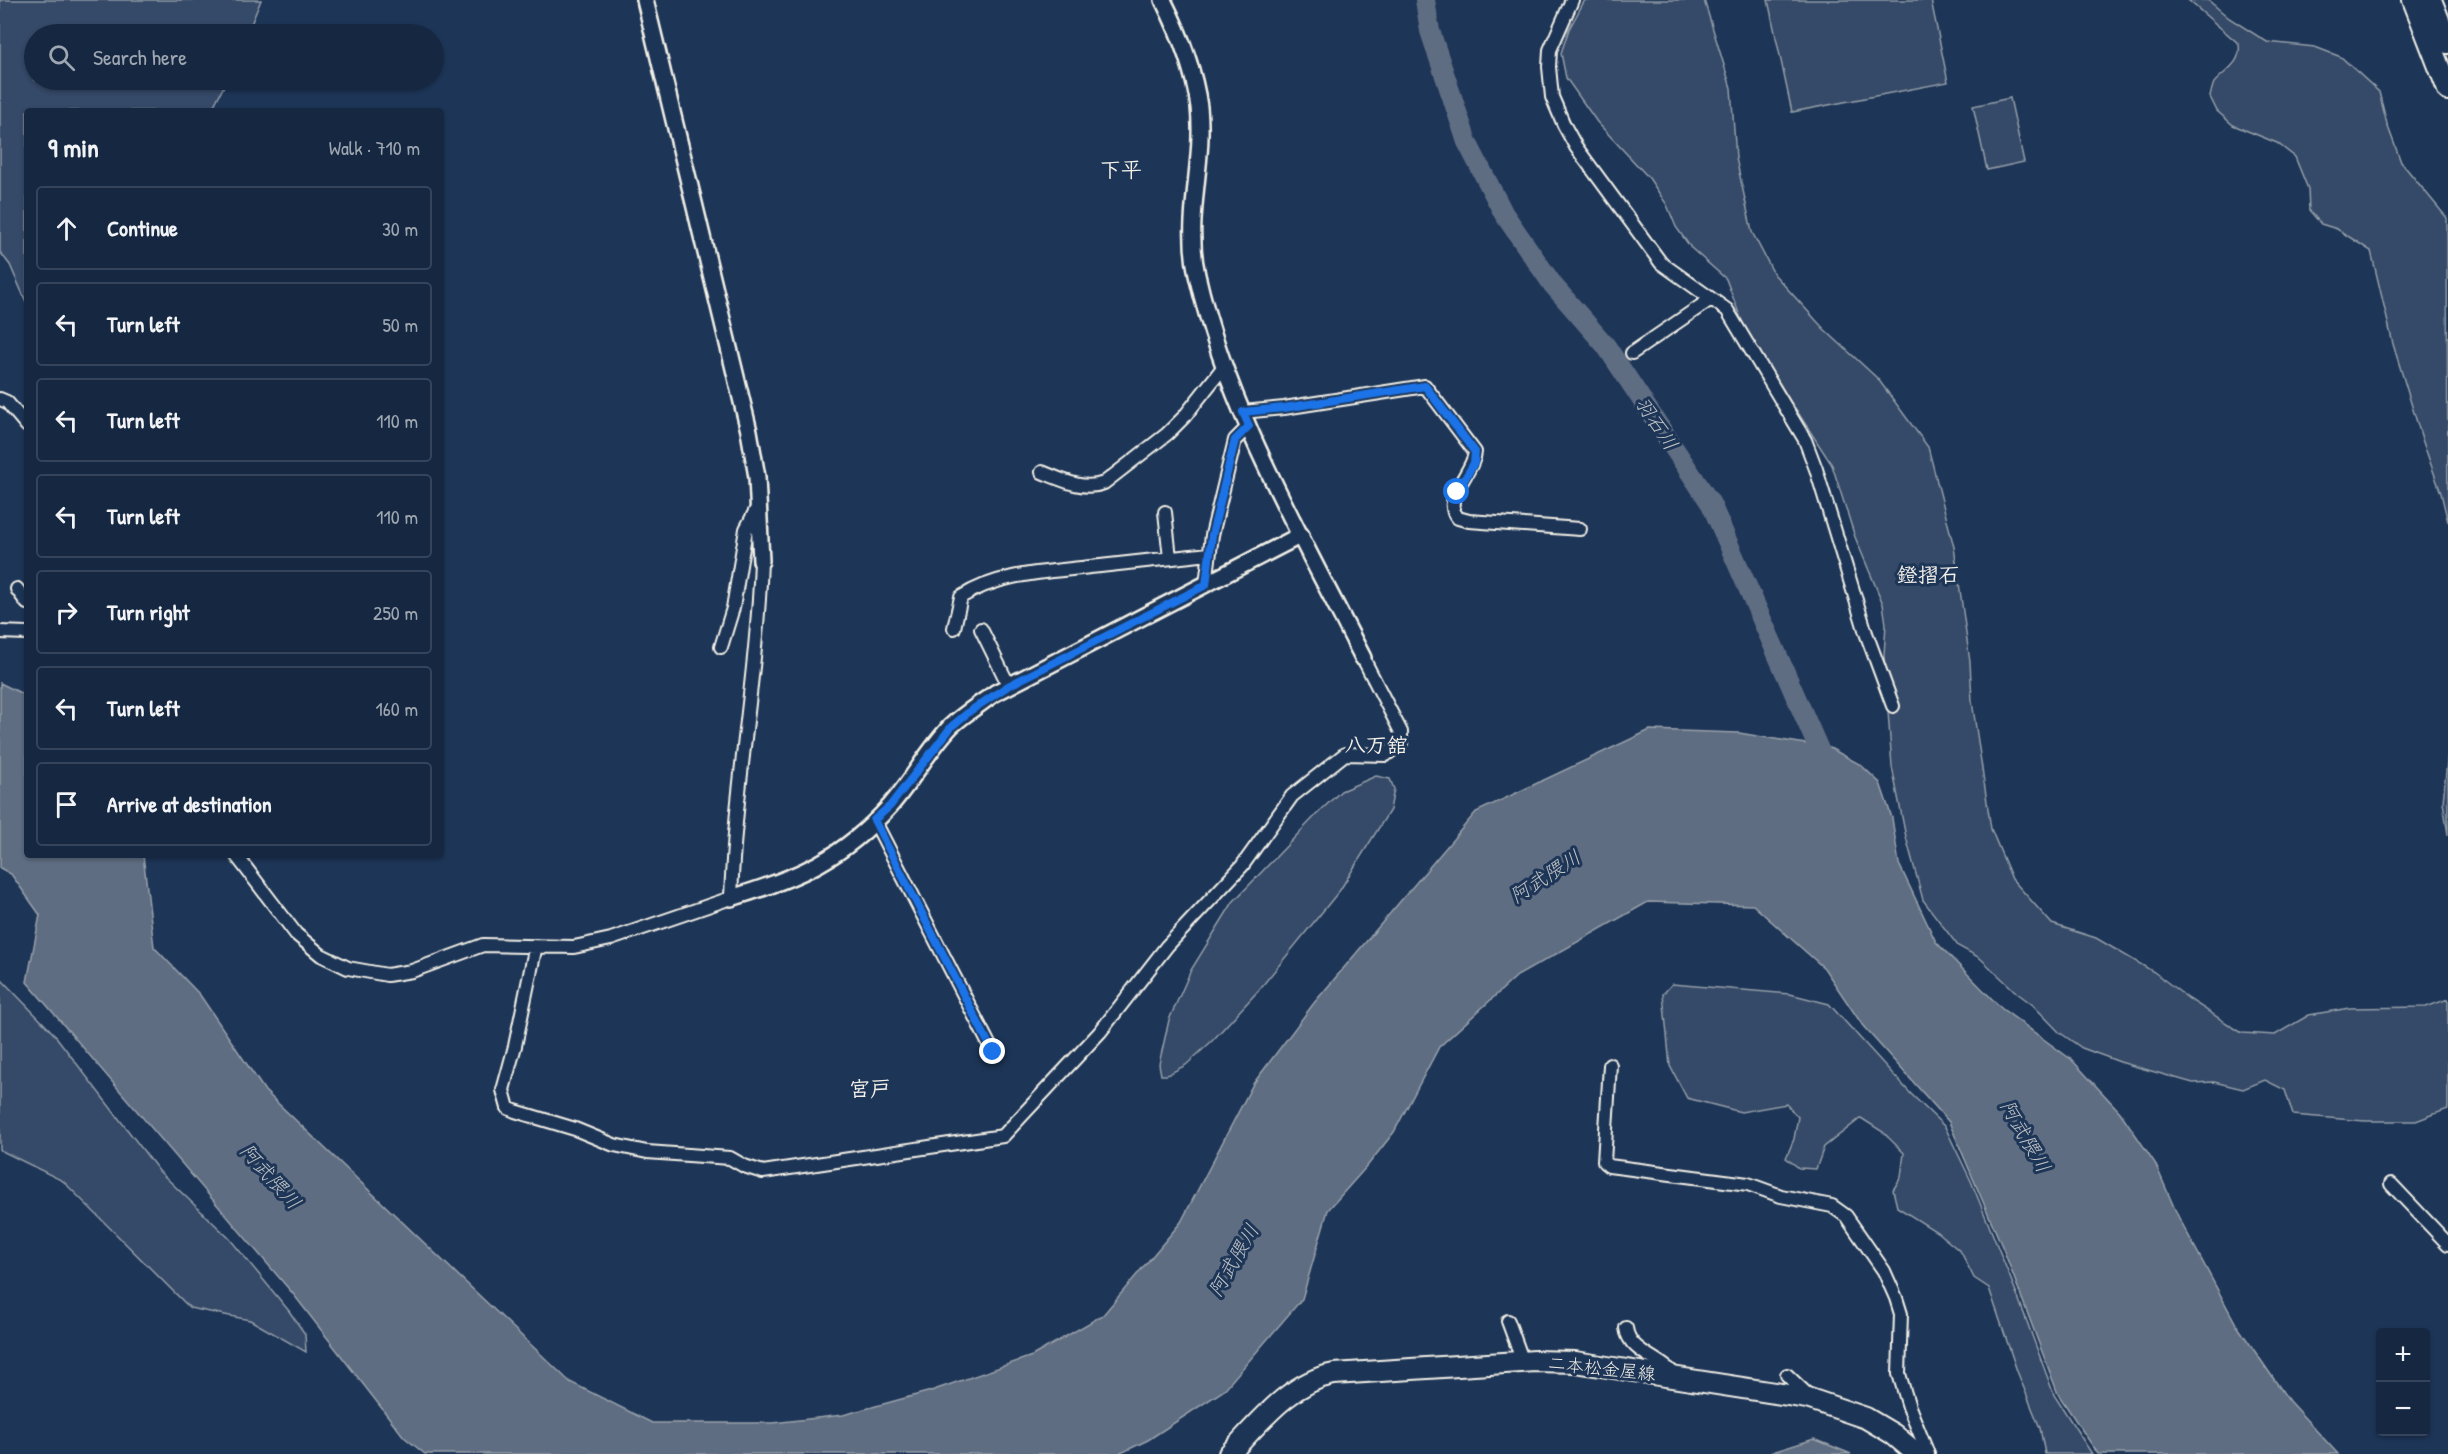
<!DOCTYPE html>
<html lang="en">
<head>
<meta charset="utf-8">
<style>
  :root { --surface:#162841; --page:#1f3048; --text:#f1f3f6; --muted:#9ea6b1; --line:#35445a }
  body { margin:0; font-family:"Patrick Hand","Klee One",sans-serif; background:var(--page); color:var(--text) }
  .controls { position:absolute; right:18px; bottom:18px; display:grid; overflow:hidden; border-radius:6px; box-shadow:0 2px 4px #0004 }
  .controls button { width:54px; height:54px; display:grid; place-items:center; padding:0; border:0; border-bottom:2px solid var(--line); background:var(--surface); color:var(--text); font:30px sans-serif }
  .stop { position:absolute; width:18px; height:18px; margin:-14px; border:4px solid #1a73e8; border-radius:50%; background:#fff }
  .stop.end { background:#1a73e8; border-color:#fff; box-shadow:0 2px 6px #0008 }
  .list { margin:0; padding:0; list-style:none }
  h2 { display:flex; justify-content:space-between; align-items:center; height:78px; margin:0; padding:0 24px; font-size:26px }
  h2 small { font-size:20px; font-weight:400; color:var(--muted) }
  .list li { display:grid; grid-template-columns:39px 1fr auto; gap:18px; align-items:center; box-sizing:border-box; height:84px; margin:0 12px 12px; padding:0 12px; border:2px solid var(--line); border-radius:6px }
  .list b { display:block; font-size:22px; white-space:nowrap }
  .list em { font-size:20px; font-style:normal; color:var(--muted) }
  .icon { flex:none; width:33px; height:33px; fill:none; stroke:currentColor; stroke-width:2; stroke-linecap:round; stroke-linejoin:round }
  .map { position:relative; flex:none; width:2448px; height:1454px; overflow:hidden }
  .search { position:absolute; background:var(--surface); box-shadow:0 2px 4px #0004; left:24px; top:24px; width:420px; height:66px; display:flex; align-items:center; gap:15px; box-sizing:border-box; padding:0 21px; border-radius:33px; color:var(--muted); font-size:22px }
  .panel { position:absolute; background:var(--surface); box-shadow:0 2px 4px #0004; left:24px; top:108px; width:420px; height:750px; border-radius:6px }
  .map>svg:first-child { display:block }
  .green { fill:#354a67; stroke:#949ea8; stroke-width:1.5 }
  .water { fill:#5e6d82; stroke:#9aa2ab; stroke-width:1.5 }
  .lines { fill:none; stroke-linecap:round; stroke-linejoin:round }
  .river { stroke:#5e6d82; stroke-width:20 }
  .minor-casing { stroke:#f4f1e8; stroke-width:16 }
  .tertiary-casing { stroke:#f4f1e8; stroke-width:20 }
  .primary-casing { stroke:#f4f1e8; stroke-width:24 }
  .trunk-casing { stroke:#f4f1e8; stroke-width:24 }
  .minor { stroke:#1d3557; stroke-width:12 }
  .tertiary { stroke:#1d3557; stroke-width:15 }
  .primary { stroke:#1d3557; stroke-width:20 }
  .trunk { stroke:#1d3557; stroke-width:20 }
  .route { stroke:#1a73e8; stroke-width:8 }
  .labels { text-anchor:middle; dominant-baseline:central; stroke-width:6; stroke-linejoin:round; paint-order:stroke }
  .street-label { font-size:18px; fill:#f4f1e8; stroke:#1d3557 }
  .water-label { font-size:20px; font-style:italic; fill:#c0c3c4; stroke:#1d3557 }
  .quarter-label { font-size:21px; font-weight:bold; fill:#f4f1e8; stroke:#1d3557 }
</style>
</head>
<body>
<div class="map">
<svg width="2448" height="1454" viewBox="0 0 2448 1454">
  <rect width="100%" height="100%" fill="#1d3557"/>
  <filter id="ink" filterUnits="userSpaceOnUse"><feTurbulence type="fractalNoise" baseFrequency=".0167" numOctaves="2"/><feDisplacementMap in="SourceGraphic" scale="12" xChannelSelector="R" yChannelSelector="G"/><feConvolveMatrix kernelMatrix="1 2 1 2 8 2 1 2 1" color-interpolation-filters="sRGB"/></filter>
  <g filter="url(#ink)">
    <path class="green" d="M 0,0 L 261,0 L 247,34 L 34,34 L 34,80 L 227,80 L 211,111 L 27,111 L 27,304 L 10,265 L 0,252 Z
      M 1585,0 L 1704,0 L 1731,88 L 1736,158 L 1752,232 L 1774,274 L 1824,329 L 1878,379 L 1928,447 L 1954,547 L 1970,662 L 1972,701 L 1991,829 L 2012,879 L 2052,924 L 2096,938 L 2154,972 L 2189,999 L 2242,1033 L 2275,1035 L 2309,1015 L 2350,1008 L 2426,1007 L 2448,999 L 2448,1109 L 2416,1121 L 2365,1121 L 2293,1115 L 2285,1090 L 2265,1080 L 2243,1089 L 2214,1082 L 2193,1083 L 2120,1062 L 2082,1048 L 2059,1032 L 2033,1005 L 2017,993 L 1980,958 L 1958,946 L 1923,900 L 1906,837 L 1892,767 L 1884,655 L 1886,624 L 1883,604 L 1855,537 L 1832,465 L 1795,408 L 1770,379 L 1754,353 L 1726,279 L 1691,248 L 1676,227 L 1667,205 L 1649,178 L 1597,122 L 1566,78 L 1561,53 L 1569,29 Z
      M 1768,0 L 1931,0 L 1948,82 L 1792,112 Z
      M 2188,0 L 2208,0 L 2229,18 L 2267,42 L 2315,47 L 2341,57 L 2379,92 L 2387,124 L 2401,162 L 2447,218 L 2448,522 L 2441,493 L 2423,442 L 2393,344 L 2371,251 L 2337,229 L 2321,224 L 2309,210 L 2308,189 L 2295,157 L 2277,143 L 2233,125 L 2217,111 L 2210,97 C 2211,93 2212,87 2214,83 C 2224,71 2242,64 2239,44 Z
      M 2010,98 L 2024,162 L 1987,170 L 1973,106 Z
      M 2448,751 L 2448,835 L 2443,802 Z
      M 1376,776 L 1390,779 L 1394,789 L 1390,810 L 1340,890 L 1258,991 L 1212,1041 L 1186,1065 L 1167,1075 L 1161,1075 L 1159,1064 L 1169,1020 L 1191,970 L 1233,902 L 1317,814 L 1341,791 Z
      M 0,978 L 54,1034 L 159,1171 L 229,1238 L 289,1311 L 305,1334 L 306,1352 L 250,1320 L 190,1308 L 63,1181 L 0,1150 Z
      M 1672,984 L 1790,994 L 1829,1004 L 1911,1094 L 1945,1127 L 1971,1181 L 2016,1292 L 2054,1395 L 2092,1454 L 2045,1454 L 2040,1428 L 2017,1371 L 1989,1288 L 1974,1278 L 1961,1252 L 1937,1232 L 1897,1207 L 1893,1190 L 1901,1177 L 1904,1153 L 1883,1132 L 1861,1118 L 1824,1147 L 1816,1169 L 1799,1168 L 1786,1158 L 1794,1139 L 1798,1117 L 1786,1104 L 1741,1112 L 1687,1098 L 1670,1066 L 1663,994 Z"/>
    <path class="water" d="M 0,683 L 27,696 L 27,855 L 143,855 L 154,947 L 200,995 L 265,1091 L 570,1382 L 652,1423 L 773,1423 L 843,1415 L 931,1391 L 1032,1356 L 1103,1315 L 1181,1222 L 1253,1084 L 1314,1003 L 1476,812 L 1650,730 L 1739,733 L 1830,748 L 1861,765 L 1880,783 L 1892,818 L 1899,864 L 1936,942 L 2001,1008 L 2072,1060 L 2120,1112 L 2155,1163 L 2177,1214 L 2236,1324 L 2289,1401 L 2338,1454 L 2098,1454 L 2058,1394 L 2004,1251 L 1949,1122 L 1863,1026 L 1824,968 L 1753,905 L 1648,902 L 1517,976 L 1439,1047 L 1394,1132 L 1368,1165 L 1328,1210 L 1302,1299 L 1223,1391 L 1148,1440 L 1119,1454 L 425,1454 L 404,1437 L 294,1295 L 27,982 L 40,915 L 11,874 L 0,868 Z
      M 1814,1439 L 1851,1454 L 1766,1454 Z"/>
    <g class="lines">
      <path class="river" d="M 1425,0 L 1430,31 L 1467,142 L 1504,214 L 1553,285 L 1606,346 L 1711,504 L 1828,770"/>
      <defs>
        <path id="minor" d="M 1572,0 L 1550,50 L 1549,67 L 1552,97 L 1564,125 L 1576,147 L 1661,263 L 1727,310 L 1805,440 L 1816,469 L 1866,633 L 1893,706
          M 1632,353 L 1711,299
          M 0,399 L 7,402 L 27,426
          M 1243,412 L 1284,408 L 1425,386 L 1475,452 C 1473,474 1440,499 1458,518 L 1469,521 L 1580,529
          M 1042,472 C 1062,480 1083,491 1104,483 L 1167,434 L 1184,417 L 1225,365
          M 1165,512 L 1170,558
          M 1206,584 L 1212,535 L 1235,440 L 1249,426
          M 17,589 L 27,603
          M 954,628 L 961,597 C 999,573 1047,572 1090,567 C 1130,563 1170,558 1209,554
          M 981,629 L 1009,686
          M 0,632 L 27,633
          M 721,647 L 733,608 L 746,529 L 758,506
          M 874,820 L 993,1052
          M 236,855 L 296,934 L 321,955 L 348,968 L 387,975 L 412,971 L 483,945 L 574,947 L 611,939 L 731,898 C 735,785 757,674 761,561
          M 535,950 L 515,1046 L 503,1090 L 508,1108 L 515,1111 L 575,1129 L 614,1145 L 647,1152 L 730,1158 L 744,1166 L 763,1172 L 1003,1136 L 1100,1032 L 1167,946 L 1242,866 L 1292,796 L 1345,754 L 1386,755 L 1401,743 L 1401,732 L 1363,658
          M 1610,1065 L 1604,1162 L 1609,1166 L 1748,1184 L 1781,1196 L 1832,1206 L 1846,1216 L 1884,1271 L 1896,1298 L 1901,1314 L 1899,1374 L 1909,1407 L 1928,1454
          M 2391,1184 L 2448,1244
          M 1508,1321 L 1523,1362
          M 1626,1328 C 1629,1353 1662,1358 1677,1377
          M 1787,1375 L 1810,1397"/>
        <path id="tertiary" d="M 645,0 L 749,431 L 757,477 L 761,561
          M 1163,0 C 1180,34 1194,69 1199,107 C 1205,164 1184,218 1197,275 C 1228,411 1301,535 1363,658
          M 731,898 C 798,878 842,859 890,806 C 912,781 928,750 951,726 C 964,714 980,704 995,693 L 1301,535"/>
        <path id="primary" d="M 1229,1454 C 1259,1423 1290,1382 1334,1374 L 1535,1361 L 1575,1362 L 1807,1398 L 1866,1418 L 1893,1434 L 1917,1454"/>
        <path id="trunk" d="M 2413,0 L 2448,90
          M 2431,0 L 2448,43"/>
      </defs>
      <use href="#minor" class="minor-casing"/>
      <use href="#tertiary" class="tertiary-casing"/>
      <use href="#primary" class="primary-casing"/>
      <use href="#trunk" class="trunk-casing"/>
      <use href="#minor" class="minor"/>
      <use href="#tertiary" class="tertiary"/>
      <use href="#primary" class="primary"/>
      <use href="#trunk" class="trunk"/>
    </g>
  </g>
  <g class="lines" filter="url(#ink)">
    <path class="route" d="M 993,1052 L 874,820 L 890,806 L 952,726 L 970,711 L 1008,686 L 1206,585 L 1212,535 L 1235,440 L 1249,426 L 1243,412 L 1284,408 L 1425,386 L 1475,452 L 1474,463 L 1457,492"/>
  </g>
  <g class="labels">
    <g class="street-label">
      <text transform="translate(1602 1368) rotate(6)">二本松金屋線</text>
    </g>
    <g class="water-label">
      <text transform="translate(1657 423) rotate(56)">羽石川</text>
      <text transform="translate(1545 876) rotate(-33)">阿武隈川</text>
      <text transform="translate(2026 1136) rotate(60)">阿武隈川</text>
      <text transform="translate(271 1176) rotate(48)">阿武隈川</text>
      <text transform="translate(1233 1260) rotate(-60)">阿武隈川</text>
    </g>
    <g class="quarter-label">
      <text x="1121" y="169">下平</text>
      <text x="1928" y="574">鐙摺石</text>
      <text x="1376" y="744">八万舘</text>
      <text x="870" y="1088">宮戸</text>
    </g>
  </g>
</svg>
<div class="controls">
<button>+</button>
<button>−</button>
</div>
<div class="stop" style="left:1457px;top:492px"></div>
<div class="stop end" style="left:993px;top:1052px"></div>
<div class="search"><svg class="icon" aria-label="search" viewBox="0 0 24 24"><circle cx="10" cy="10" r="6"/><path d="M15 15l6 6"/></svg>Search here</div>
<section class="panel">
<h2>9 min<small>Walk · 710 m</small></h2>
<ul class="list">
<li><svg class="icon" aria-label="ahead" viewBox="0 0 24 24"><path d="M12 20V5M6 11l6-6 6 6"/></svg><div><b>Continue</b></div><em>30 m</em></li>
<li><svg class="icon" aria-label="left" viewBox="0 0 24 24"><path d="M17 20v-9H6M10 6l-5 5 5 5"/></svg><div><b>Turn left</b></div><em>50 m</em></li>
<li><svg class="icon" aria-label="left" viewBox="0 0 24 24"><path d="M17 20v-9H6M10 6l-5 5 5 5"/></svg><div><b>Turn left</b></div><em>110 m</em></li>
<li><svg class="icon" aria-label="left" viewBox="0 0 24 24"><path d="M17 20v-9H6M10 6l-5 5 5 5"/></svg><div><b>Turn left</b></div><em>110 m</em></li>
<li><svg class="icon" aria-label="right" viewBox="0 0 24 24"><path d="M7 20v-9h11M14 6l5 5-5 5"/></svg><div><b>Turn right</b></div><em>250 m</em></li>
<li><svg class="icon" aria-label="left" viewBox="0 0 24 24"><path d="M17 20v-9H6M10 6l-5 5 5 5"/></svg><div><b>Turn left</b></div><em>160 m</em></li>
<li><svg class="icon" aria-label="arrive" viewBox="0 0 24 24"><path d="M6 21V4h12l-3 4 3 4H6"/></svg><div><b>Arrive at destination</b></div></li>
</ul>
</section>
</div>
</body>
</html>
